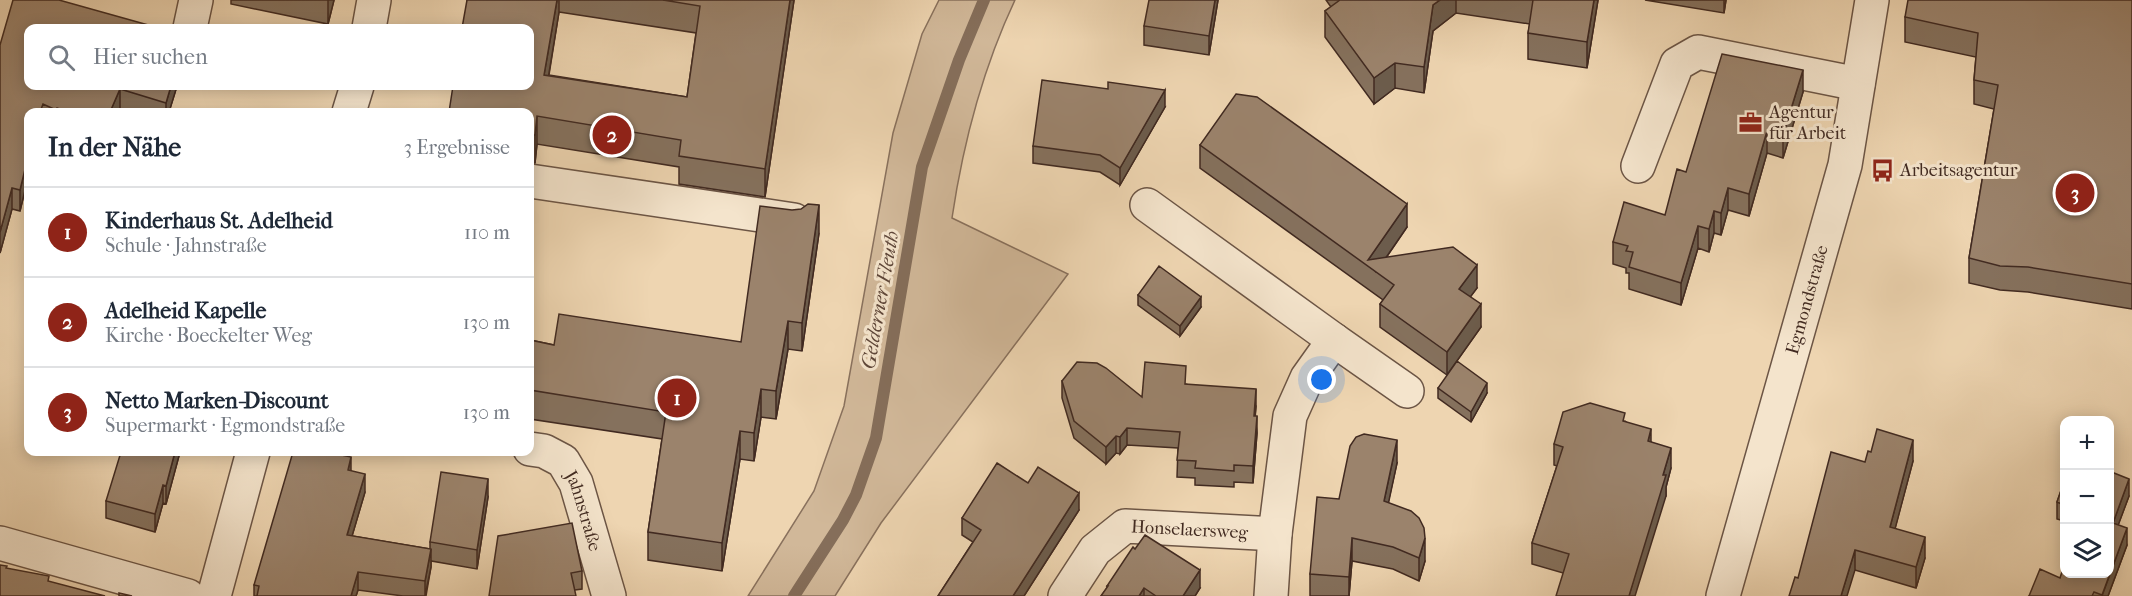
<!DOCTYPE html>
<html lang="de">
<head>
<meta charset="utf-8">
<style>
  :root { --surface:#fff; --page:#f2f2f3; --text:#1f2937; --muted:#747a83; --line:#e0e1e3; --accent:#8f2418 }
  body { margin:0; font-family:"IM FELL French Canon",serif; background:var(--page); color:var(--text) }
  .controls { position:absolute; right:18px; bottom:18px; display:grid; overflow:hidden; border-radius:12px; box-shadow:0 3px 15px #0003 }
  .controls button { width:54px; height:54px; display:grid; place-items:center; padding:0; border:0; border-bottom:2px solid var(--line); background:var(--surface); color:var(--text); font:30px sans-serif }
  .you { position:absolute; left:1322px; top:380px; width:21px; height:21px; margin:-15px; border:4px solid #fff; border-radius:50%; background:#1a73e8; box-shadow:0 0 0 9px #1a73e833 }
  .badge { display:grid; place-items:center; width:39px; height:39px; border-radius:50%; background:var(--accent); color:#fff; font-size:20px; font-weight:700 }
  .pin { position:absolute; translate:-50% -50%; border:3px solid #fff; box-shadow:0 2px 6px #0006 }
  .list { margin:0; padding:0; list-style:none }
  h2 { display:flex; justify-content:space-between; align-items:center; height:78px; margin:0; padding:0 24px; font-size:26px }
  h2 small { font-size:20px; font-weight:400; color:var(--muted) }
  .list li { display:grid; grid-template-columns:39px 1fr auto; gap:18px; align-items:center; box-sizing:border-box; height:90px; padding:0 24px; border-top:2px solid var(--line) }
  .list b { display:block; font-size:22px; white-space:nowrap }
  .list p { margin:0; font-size:20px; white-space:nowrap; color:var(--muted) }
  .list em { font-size:20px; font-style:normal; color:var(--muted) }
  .icon { flex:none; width:33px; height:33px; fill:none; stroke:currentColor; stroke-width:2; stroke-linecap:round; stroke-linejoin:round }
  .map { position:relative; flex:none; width:2132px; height:596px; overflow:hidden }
  .search { position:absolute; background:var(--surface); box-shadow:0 3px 15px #0003; left:24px; top:24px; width:510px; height:66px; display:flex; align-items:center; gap:15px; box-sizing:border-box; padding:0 21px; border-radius:12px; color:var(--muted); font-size:22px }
  .panel { position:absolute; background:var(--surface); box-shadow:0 3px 15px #0003; left:24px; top:108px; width:510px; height:348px; border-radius:12px }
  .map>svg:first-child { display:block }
  .green { fill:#d1b899; stroke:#89715d; stroke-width:1.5 }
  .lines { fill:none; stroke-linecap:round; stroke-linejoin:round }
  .stream { stroke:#856e5a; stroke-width:12 }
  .minor-casing { stroke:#6c5545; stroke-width:36 }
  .minor { stroke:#f4e4cc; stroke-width:33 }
  .wall { fill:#85715d; stroke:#412a21; stroke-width:1.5; fill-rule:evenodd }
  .shaded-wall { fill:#6c5c4c; stroke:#412a21; stroke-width:1.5 }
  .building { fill:#9b836c; stroke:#412a21; stroke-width:1.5 }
  .labels { text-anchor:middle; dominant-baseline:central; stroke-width:6; stroke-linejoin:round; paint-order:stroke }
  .poi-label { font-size:18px; fill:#412a21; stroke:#f4e4cc; text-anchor:start }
  .street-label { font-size:18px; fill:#412a21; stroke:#f4e4cc }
  .water-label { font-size:20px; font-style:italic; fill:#5e4639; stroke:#f4e4cc }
</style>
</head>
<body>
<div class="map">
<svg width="2132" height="596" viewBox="0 0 2132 596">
  <rect width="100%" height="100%" fill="#eed5b1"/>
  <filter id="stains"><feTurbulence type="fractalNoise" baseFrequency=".00333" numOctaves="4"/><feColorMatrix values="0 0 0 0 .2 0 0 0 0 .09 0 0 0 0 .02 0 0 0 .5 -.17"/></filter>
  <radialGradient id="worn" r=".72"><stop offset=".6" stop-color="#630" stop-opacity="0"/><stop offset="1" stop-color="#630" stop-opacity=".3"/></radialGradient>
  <path class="green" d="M 939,0 L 1015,0 C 983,68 963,144 952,218 L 1068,274 L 881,523 L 835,596 L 748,596 L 814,491 L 844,406 L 893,133 L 922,34 Z"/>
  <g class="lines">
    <path class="stream" d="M 794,596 L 843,520 L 856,495 L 876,438 L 922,167 L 959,60 L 984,0"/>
    <defs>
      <g id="minor">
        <path d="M 190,28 L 196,0"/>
        <path d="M 369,28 L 374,0"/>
        <path d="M 349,112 L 357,86"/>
        <path d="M 1638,166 L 1677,64 L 1698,52 L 1858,84"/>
        <path d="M 530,181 L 794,220"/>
        <path d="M 1334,340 L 1407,391"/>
        <path id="s1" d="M 530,449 L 544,451 L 563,461 L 576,483 L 609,596"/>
        <path d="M 0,543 L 188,596"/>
        <path d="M 214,596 L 253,452"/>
        <path id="s2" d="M 1065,596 L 1095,550 L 1125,526 L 1275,534 L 1290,416 L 1307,378 L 1334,340 L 1147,205"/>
        <path d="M 1271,596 L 1275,534"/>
        <path id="s3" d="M 1723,596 L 1845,165 L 1872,0"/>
      </g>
    </defs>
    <use href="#minor" class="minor-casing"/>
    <use href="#minor" class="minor"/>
  </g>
  <path class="wall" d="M 231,0 L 334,0 L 328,24 L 231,4 Z
    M 467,0 L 794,0 L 765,197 L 679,184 L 679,167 L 537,144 L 535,163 L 530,163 L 530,112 ZM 559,12 L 696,33 L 687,97 L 549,75 Z
    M 1218,0 L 1209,55 L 1144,45 L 1144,26 Z
    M 1326,0 L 1598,0 L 1587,68 L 1528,59 L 1528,33 L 1530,24 L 1456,13 L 1433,31 L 1424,93 L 1395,88 L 1374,104 L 1325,37 L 1325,11 L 1331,7 Z
    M 1645,0 L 1726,0 L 1724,13 Z
    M 2132,0 L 2132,309 L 2028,292 L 2000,290 L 1969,283 L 1969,258 L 1994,109 L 1974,104 L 1974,80 L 1976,57 L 1905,42 L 1905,17 Z
    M 0,45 L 28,86 L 177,86 L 169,112 L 129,112 L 120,110 L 119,112 L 28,112 L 28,178 L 20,211 L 12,209 L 0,253 Z
    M 1803,92 L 1783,158 L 1767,153 L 1749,216 L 1728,210 L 1721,235 L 1714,233 L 1709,252 L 1698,248 L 1681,305 L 1629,289 L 1629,273 L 1626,273 L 1626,268 L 1613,264 L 1613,242 L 1665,215 L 1686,172 Z
    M 1165,107 L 1120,185 L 1100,172 L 1033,163 L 1033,146 Z
    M 1200,145 L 1407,227 L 1386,258 L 1477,288 L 1470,297 L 1481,327 L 1447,375 L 1380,327 L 1380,304 L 1383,300 L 1200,168 Z
    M 819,233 L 802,351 L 788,349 L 776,419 L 761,417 L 754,461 L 740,459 L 722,571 L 648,560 L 648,532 L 662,439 L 530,419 L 530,340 L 554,345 L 741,342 Z
    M 1138,295 L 1201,307 L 1180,336 L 1138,305 Z
    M 1062,381 L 1142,397 L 1186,384 L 1256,406 L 1255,416 L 1257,433 L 1253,483 L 1234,482 L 1234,487 L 1195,485 L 1195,478 L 1177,477 L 1178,448 L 1127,445 L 1120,454 L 1116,453 L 1106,464 L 1074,438 L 1062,398 Z
    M 1438,388 L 1487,393 L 1471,422 L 1438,398 Z
    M 1625,421 L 1651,442 L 1671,468 L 1666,487 L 1666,496 L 1563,573 L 1532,564 L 1532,543 L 1557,466 L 1554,465 L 1554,444 Z
    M 180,452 L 166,504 L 163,503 L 155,532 L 106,518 L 106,501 Z
    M 1913,461 L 1895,528 L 1925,558 L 1916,588 L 1855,570 L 1798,578 L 1865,462 Z
    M 1397,463 L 1388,503 L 1425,561 L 1419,581 L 1393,569 L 1352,561 L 1349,596 L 1310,596 L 1310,574 L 1339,499 Z
    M 351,471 L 365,492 L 352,536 L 430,549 L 430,542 L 488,497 L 477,569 L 431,561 L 431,567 L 426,596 L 403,596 L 358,590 L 356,596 L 254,596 L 254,585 Z
    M 2109,471 L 2129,496 L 2118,525 L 2127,545 L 2108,596 L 2029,596 L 2060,578 Z
    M 2064,482 L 2064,521 L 2057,519 L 2057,502 Z
    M 1028,483 L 1079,510 L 1024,596 L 938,596 L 973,542 L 962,535 L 962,518 Z
    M 498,536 L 582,571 L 582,589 L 575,590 Z
    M 1107,586 L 1200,588 L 1195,596 L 1101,596 L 1107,588 Z"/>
  <path class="shaded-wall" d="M 328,0 L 334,0 L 328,24 Z
    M 557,0 L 559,0 L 559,12 L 544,103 L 544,75 Z
    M 790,0 L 794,0 L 765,197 L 765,169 Z
    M 1215,0 L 1218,0 L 1209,55 L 1209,36 Z
    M 1440,0 L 1456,0 L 1456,13 L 1433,31 L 1424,93 L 1424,67 L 1433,5 Z
    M 1594,0 L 1598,0 L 1587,68 L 1587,42 Z
    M 1724,0 L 1726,0 L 1724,13 Z
    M 1395,63 L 1395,88 L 1374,104 L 1374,78 Z
    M 1803,70 L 1803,92 L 1783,158 L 1783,135 Z
    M 171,86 L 177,86 L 169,112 L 166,112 L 166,103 Z
    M 120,89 L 120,110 L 119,112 L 110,112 Z
    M 1165,90 L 1165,107 L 1120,185 L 1120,168 Z
    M 537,116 L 537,144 L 535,163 L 535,135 Z
    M 1767,131 L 1767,153 L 1749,216 L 1749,194 Z
    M 28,157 L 28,178 L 20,211 L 20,190 Z
    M 12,188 L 12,209 L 0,253 L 0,232 Z
    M 1728,188 L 1728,210 L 1721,235 L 1721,213 Z
    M 1407,204 L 1407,227 L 1376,272 L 1368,260 Z
    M 819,205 L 819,233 L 802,351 L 802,323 Z
    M 1714,211 L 1714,233 L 1709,252 L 1709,229 Z
    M 1698,226 L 1698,248 L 1681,305 L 1681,283 Z
    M 1477,265 L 1477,288 L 1459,312 L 1459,289 Z
    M 1201,297 L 1201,307 L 1180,336 L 1180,326 Z
    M 1481,304 L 1481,327 L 1447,375 L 1447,352 Z
    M 788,321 L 788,349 L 776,419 L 776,391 Z
    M 1487,383 L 1487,393 L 1471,422 L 1471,412 Z
    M 761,389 L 761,417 L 754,461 L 754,433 Z
    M 1256,389 L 1256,406 L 1254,433 L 1254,416 Z
    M 1257,416 L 1257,433 L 1253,483 L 1253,466 Z
    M 1127,428 L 1127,445 L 1120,454 L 1120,437 Z
    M 1651,429 L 1651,450 L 1648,441 Z
    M 740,431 L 740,459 L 722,571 L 722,543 Z
    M 1116,436 L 1116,453 L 1106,464 L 1106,447 Z
    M 1397,440 L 1397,463 L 1384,524 L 1384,501 Z
    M 1913,440 L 1913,461 L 1890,548 L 1890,527 Z
    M 1671,448 L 1671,468 L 1666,487 L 1666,496 L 1635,596 L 1629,596 L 1663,475 Z
    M 175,452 L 180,452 L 166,504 L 166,486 Z
    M 351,457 L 351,475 L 348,470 Z
    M 365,474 L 365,492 L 347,553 L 347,535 Z
    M 488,479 L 488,497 L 477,569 L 477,550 Z
    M 2129,479 L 2129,496 L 2113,539 L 2113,523 Z
    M 163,485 L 163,503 L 155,532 L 155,514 Z
    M 1079,493 L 1079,510 L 1024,596 L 1013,596 Z
    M 2127,528 L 2127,545 L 2108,596 L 2102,596 Z
    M 1925,537 L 1925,558 L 1916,588 L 1916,567 Z
    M 1352,538 L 1352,561 L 1349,596 L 1349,577 Z
    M 1425,538 L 1425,561 L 1419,581 L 1419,558 Z
    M 431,549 L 431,567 L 425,596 L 425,581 Z
    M 1855,550 L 1855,570 L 1847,596 L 1841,596 Z
    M 1200,570 L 1200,588 L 1195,596 L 1183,596 Z
    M 358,572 L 358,590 L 356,596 L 351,596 Z
    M 1144,588 L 1144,596 L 1139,596 Z"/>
  <path class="building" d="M 13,0 L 59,0 L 159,28 L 28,28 L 28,86 L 171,86 L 166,103 L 120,89 L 110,112 L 67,112 L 57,108 L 56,110 L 43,104 L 40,112 L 28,112 L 28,157 L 20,190 L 12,188 L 0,232 L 0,45 Z
    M 467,0 L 557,0 L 544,75 L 687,97 L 700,6 L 663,0 L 790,0 L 765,169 L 679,156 L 681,140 L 537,116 L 535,135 L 530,135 L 530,112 L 449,112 L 453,86 L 530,86 L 530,28 L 462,28 Z
    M 1149,0 L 1215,0 L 1209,36 L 1144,26 Z
    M 1340,0 L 1440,0 L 1433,5 L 1424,67 L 1395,63 L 1374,78 L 1325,11 Z
    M 1533,0 L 1594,0 L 1587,42 L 1528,33 Z
    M 1908,0 L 2132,0 L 2132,284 L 2028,267 L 2000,266 L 1969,258 L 1998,85 L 1974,80 L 1978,33 L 1905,17 Z
    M 1722,54 L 1803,70 L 1783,135 L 1767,131 L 1749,194 L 1728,188 L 1721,213 L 1714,211 L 1709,229 L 1698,226 L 1681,283 L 1629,267 L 1633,252 L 1626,251 L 1628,246 L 1613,242 L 1624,202 L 1665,215 L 1677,169 L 1686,172 Z
    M 1042,80 L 1108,89 L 1108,82 L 1165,90 L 1120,168 L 1100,155 L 1033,146 Z
    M 1236,94 L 1257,97 L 1407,204 L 1368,260 L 1453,247 L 1477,265 L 1459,289 L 1481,304 L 1447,352 L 1380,304 L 1394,285 L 1200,145 Z
    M 808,204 L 819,205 L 802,323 L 788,321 L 776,391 L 761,389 L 754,433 L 740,431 L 722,543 L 648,532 L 666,412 L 530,390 L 530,340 L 554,345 L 559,314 L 741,342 L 760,206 L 792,210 L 801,209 Z
    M 1159,266 L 1201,297 L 1180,326 L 1138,295 Z
    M 1457,361 L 1487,383 L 1471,412 L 1438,388 Z
    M 1077,362 L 1097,363 L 1106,368 L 1142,397 L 1145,362 L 1186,366 L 1185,384 L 1256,389 L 1254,416 L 1257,416 L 1253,466 L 1234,465 L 1234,471 L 1195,468 L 1196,461 L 1177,460 L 1180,432 L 1127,428 L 1120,437 L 1116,436 L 1106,447 L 1074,421 L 1062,381 Z
    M 1590,403 L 1625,413 L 1623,421 L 1651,429 L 1648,441 L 1671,448 L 1663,475 L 1666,475 L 1629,596 L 1556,596 L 1569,554 L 1532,543 L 1563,447 L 1554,444 L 1563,412 Z
    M 1877,429 L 1913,440 L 1890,527 L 1925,537 L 1916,567 L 1855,550 L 1841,596 L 1789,596 L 1795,577 L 1798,578 L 1831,452 L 1865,462 L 1868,451 L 1871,452 Z
    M 1364,434 L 1397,440 L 1384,501 L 1411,511 L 1419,518 L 1424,528 L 1425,538 L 1419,558 L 1393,547 L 1352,538 L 1349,577 L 1310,574 L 1317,497 L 1339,499 L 1350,446 L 1356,437 Z
    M 121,452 L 175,452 L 166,486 L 163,485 L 155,514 L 106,501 Z
    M 293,452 L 327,452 L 351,457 L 348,470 L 365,474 L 347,535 L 431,549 L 425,581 L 358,572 L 351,596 L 257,596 L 259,586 L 254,585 Z
    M 997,463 L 1028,483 L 1038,467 L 1079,493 L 1013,596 L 938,596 L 981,530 L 962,518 Z
    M 2109,471 L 2129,479 L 2113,523 L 2127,528 L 2102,595 L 2094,592 L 2092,596 L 2029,596 L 2040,569 L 2060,578 L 2064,566 L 2064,573 L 2109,573 Z
    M 441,472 L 488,479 L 477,550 L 430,542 Z
    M 2064,482 L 2064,505 L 2057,502 Z
    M 572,523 L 582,571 L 571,573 L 576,596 L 489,596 L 498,536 Z
    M 1145,535 L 1200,570 L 1183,596 L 1156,596 L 1144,588 L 1139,596 L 1101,596 L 1108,586 L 1107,586 L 1133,547 L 1135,549 Z
    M 0,565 L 7,566 L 6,568 L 49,576 L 48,581 L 105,596 L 0,596 Z
    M 119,593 L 132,596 L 119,596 Z"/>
  <defs>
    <symbol id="office-bare" viewBox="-9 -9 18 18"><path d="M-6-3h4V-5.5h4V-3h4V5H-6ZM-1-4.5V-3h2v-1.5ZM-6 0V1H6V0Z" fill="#8f2418" stroke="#f4e4cc" stroke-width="2.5" paint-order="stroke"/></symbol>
    <symbol id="bus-bare" viewBox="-9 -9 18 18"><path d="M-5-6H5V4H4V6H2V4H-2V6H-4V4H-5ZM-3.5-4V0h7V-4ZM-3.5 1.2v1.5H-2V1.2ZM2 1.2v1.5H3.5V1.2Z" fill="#8f2418" stroke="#f4e4cc" stroke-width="2.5" paint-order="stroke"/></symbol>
  </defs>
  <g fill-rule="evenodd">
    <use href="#office-bare" x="1734" y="106" width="33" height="33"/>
    <use href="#bus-bare" x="1866" y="154" width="33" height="33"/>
  </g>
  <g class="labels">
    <g class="poi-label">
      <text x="1769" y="112">Agentur<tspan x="1769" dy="21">für Arbeit</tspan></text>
      <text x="1900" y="170">Arbeitsagentur</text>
    </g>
    <g class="street-label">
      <text stroke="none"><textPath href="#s3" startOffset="308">Egmondstraße</textPath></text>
      <text stroke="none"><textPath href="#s1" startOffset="90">Jahnstraße</textPath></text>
      <text stroke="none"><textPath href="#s2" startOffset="158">Honselaersweg</textPath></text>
    </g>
    <g class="water-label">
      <text transform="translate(880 300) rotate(-80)">Gelderner Fleuth</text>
    </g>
  </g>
  <rect width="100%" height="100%" filter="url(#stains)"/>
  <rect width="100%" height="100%" fill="url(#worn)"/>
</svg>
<div class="controls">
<button>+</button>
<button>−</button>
<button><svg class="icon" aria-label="layers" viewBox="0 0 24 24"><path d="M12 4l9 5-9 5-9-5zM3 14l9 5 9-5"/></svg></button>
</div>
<div class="you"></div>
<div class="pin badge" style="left:677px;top:398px">1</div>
<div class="pin badge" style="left:612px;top:135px">2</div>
<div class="pin badge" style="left:2075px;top:193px">3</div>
<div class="search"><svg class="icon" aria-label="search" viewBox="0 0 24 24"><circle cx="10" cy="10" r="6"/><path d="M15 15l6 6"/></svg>Hier suchen</div>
<section class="panel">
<h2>In der Nähe<small>3 Ergebnisse</small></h2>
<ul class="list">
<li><span class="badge">1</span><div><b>Kinderhaus St. Adelheid</b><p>Schule · Jahnstraße</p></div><em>110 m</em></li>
<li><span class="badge">2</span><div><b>Adelheid Kapelle</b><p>Kirche · Boeckelter Weg</p></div><em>130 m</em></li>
<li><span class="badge">3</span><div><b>Netto Marken-Discount</b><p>Supermarkt · Egmondstraße</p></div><em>130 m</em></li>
</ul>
</section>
</div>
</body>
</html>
